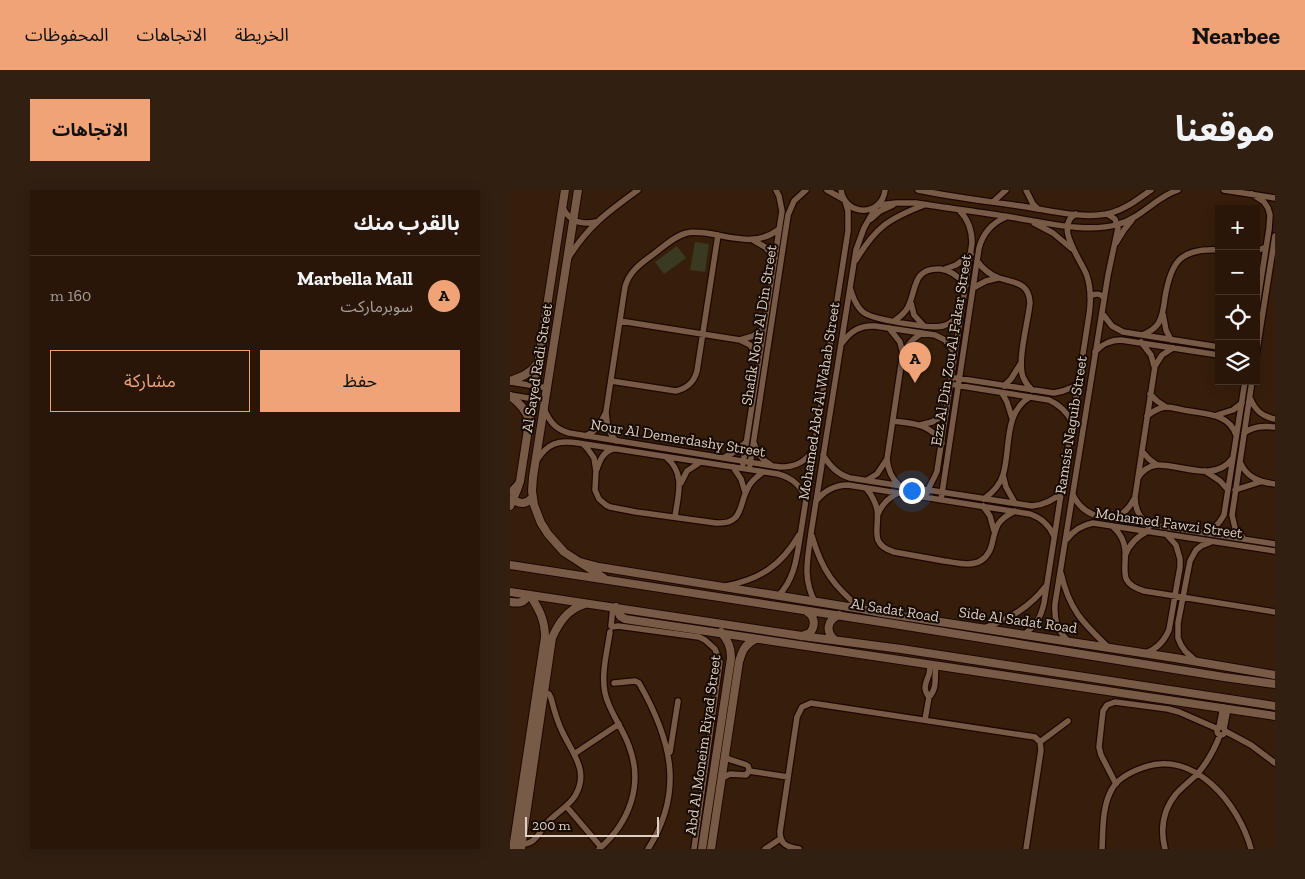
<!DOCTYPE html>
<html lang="ar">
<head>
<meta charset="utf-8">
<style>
  :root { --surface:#291608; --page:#311f12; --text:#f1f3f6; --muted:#a59f9c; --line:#453529; --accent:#efa377 }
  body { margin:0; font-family:"Zilla Slab","Noto Sans Arabic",serif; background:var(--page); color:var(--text); direction:rtl }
  .controls { position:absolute; right:15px; top:15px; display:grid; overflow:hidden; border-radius:0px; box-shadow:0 2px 12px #0003 }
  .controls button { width:45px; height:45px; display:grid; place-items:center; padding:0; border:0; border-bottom:1px solid var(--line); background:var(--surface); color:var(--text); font:25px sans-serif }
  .scale { position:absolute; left:15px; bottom:12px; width:134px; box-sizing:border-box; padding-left:5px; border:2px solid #dfcec3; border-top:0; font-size:14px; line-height:18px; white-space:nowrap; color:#dfcec3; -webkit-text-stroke:4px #160b04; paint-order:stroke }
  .you { position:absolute; left:401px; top:300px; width:18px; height:18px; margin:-12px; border:4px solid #fff; border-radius:50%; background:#1a73e8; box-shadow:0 0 0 8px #1a73e833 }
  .badge { display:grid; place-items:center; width:32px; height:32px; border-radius:50%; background:var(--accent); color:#111; font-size:16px; font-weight:700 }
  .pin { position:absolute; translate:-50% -41px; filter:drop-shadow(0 1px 2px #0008) }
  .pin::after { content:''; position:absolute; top:26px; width:18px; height:15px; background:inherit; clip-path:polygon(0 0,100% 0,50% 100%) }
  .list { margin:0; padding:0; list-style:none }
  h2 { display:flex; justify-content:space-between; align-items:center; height:65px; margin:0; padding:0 20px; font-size:21px }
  h2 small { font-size:16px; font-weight:400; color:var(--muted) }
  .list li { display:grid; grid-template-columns:32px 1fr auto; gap:15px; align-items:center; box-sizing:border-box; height:80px; padding:0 20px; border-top:1px solid var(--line) }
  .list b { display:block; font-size:19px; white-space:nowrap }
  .list p { margin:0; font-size:16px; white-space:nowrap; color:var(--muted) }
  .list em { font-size:16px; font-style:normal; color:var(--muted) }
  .actions { display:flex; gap:10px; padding:15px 20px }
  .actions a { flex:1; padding:11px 0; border:1px solid var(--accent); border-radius:0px; text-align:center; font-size:18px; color:var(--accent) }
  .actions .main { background:var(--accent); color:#111 }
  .icon { flex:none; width:28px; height:28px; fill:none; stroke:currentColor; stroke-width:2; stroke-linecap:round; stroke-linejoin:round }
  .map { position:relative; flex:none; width:765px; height:659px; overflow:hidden; direction:ltr; border-radius:0px }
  header { display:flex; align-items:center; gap:30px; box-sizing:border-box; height:70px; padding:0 25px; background:var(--accent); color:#111 }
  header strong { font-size:24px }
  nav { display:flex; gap:28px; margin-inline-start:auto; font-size:18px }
  .intro { display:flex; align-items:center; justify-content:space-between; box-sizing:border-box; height:120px; padding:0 30px }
  h1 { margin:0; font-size:35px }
  .button { padding:12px 22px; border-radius:0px; background:var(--accent); color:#111; font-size:18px; font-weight:700 }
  main { display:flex; gap:30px; padding:0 30px }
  aside { flex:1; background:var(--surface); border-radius:0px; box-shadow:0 2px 12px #0003 }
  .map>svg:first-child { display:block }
  .green { fill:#393a21 }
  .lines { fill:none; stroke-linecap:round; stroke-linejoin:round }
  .street-casing { stroke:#1d0700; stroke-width:8 }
  .secondary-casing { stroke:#1d0700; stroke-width:10 }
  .street { stroke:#785b46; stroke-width:5.5 }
  .secondary { stroke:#785b46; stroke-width:8 }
  .labels { text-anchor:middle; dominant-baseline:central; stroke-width:4; stroke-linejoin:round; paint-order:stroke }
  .street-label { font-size:15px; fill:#dfcec3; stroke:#160b04 }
</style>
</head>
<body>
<header>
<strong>Nearbee</strong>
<nav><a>الخريطة</a><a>الاتجاهات</a><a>المحفوظات</a></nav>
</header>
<div class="intro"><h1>موقعنا</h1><a class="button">الاتجاهات</a></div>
<main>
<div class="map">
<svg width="765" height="659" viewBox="0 0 765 659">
  <rect width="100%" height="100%" fill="#371e0b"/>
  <path class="green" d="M 185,52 L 199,54 L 195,82 L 180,80 Z
    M 167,56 L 176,68 L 154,84 L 145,72 Z"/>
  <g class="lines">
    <defs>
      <path id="street" d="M 317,0 L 333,9
        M 331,0 C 335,27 372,27 375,0
        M 408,0 C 442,7 476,11 510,16 C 538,20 574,30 601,23 C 616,19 628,9 641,0
        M 516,0 L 523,14 L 528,19
        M 714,0 L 765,8
        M 742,4 L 754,12 L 758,18 L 760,25 L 759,39 L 746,121
        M 483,12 L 496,0
        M 368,15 L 387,13 L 406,13 C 437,18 469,22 500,27 C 533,32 577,44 609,34 C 631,28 646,7 668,0
        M 53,18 C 60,32 71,35 86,32
        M 361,29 L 370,21 L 383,15
        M 524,33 L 543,43 L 562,59
        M 243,50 L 255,57 L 265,68
        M 606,53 L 614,40 L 622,30
        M 746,61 L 756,57
        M 59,67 C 78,36 99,21 128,0
        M 346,70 C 366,37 378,29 414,15
        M 467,71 C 473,79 480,85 489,88 C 504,93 519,92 520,113 C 518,132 507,171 513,187 C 515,192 518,196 522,200
        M 435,79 L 446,75 L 461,64
        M 340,98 C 343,107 346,116 353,122 C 362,130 422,139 433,136 C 441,134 446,128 451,122
        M 463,98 L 476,91 L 488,88
        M 580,106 C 586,103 590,103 594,108
        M 401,113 L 404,125 L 414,136
        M 592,123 L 602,136 L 613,142 L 709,157
        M 653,124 L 656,140 L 661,150
        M 110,131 L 230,150 L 240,155 L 249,169
        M 384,131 C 390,127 395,123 398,117 C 407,99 402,78 430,79 C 441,80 449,87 456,95
        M 379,138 L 390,152 L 393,164
        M 632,145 C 638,143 644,139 648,134 C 653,126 654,116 655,107 C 661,72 670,58 709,60
        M 230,150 L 243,146 L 254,138
        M 631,152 L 641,165 L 644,176
        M 332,153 C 341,141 350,135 365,136 L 425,145 L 435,150 L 445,164
        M 585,162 C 592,154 600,150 611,150 L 709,165
        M 746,166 L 765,46
        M 446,188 L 544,203 L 553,201 L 568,195
        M 101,191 L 166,201 C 178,198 184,192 187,181 L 208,45
        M 0,192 L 38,198
        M 445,195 L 539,210 C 550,215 557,222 562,232
        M 494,196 L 501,189 L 511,173
        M 492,203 L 497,212 L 502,228
        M 640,204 L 647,211 L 656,217
        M 0,205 L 36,211
        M 740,208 C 745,220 752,227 765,229
        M 34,218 C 39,231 45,239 59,243 L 270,277 C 284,277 295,273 303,260
        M 707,225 L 723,220 L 732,213
        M 637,226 C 642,222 648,218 655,217 C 663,217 671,220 679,221 C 697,224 719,224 726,245
        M 383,231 C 404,234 419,233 432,253
        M 410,235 L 422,232 L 436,224
        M 734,243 C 744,236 753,236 765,237
        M 75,246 C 86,242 90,234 95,224
        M 106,251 C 98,242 97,234 96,222 L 115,97 C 119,82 129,75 141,66 C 152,58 164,46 177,43 C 183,41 189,43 196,43 C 222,47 247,57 269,39
        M 244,253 C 247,263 252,270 261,275
        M 73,254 L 77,258 L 84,268 L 86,281 L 85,300 L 89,309 L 96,315 L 100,317 L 126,322 L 206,333 C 235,335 228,313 239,296 C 242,290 248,286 253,282
        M 632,261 L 639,269 L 647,275
        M 313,265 C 320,276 327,284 340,288 L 522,316 C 534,315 543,311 552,302
        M 156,267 C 176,284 168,304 165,327
        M 215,267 L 226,261 L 235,253
        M 27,270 C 38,253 48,250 68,253 L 268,284 C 283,288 291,296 296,309
        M 730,272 C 737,288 749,292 765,294
        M 233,274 L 272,21 L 269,6 L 266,0
        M 240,275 L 278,25 L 284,11 L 296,0
        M 223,277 L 231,289 L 235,302
        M 87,279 C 90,270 93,262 103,259
        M 695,281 L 710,291 L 718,300
        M 493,285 L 496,297 L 505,313
        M 628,288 C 632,281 639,276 647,275 C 671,274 704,293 722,269
        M 357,290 L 367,284 L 377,269
        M 171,293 L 177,281 L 189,273
        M 389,295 C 381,288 378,280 377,269 L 391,175 C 394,160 399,150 413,143
        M 356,298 C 361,304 365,311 367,319 C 370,338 358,354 384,362 C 401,365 418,368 434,371 C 444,372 455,376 465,373 C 474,371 480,363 482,354 C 486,336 487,330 505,321
        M 725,300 L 750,292
        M 0,302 L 8,293
        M 563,305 C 569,317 577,323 590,327 L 765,354
        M 416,307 C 417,298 424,290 427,281 L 462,53 C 462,39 458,29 449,20
        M 474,309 C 482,303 490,295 493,285 C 501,259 493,223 520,207
        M 431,310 L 469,58 C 473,43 482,33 496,27
        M 306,311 C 315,300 325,295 338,295 L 520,324 C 532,328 539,335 544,346
        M 473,316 L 480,326 L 484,341
        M 368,324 C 372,314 378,308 388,303
        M 603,329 C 613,324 619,319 624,309
        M 602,336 C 609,342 614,349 615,359 C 617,380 607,393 634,401 L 765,422
        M 694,343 C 704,339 709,334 714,325 L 735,191
        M 302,346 C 312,381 324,396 351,419
        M 557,349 C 564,340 572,335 583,333 L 765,361
        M 734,349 L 725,338 L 722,325 L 742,191
        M 615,366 C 619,354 626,347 638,341 L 639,335 C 629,327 625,319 625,307 L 645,176 L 652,165 L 663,158
        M 551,383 C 559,419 572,432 598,457
        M 216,396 C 250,389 271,376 289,345
        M 268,406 C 286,388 287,364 291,341 L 338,41 L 338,21 L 335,11
        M 305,412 C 292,388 298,368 301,343 L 346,60 L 354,38 L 366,17
        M 101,436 L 103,417
        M 102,437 L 108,436 L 189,447 L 195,450 L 205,459 L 210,472 L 209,479 L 184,659
        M 474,438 C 499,429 519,418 536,396
        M 513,445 C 526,436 531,427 534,413 L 579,125 C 581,112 581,99 577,86 C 572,71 543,36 566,24
        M 558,451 C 547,440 544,430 545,414 L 598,85 L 608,38 L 605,29 L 597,24
        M 636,463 C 648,458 654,451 659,440 L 670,377 L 670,369 L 666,355 L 656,344
        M 685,470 L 675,461 L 671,455 L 668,448 L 668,433 L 680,371 L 686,360 L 691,356 L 701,352
        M 104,493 L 125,491 L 129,493 C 161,549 175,601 138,659
        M 419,507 C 413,499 415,495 418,487 C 420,483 420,479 420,474
        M 415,530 L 419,507 C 428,498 424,487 426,475
        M 709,537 L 713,517
        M707 541a4 4 0 1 1 8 0a4 4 0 1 1-8 0Z
        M 714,539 L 718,518
        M 715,541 L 741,555 L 765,573
        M 530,552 L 558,531
        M 160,562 L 168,511
        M 64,564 L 109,534
        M 215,567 C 220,571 237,574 238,576 C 239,578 239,579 239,581
        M 239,581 L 278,587
        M 212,588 L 220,584 L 236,585 L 239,581
        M 606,594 L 591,565 L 589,557 L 593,521 L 597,515 L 605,512 L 658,519 L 669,522 L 708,539
        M 56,616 L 91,657
        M 12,654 C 25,655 30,641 37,633 C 46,623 58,617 65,606 C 80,581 62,563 52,541 C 47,531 44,520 41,508 L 39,504 L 34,502
        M 89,659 C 119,633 134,595 119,556 C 113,538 99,522 95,503 C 91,484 97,462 100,442
        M 255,659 L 270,649
        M 289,659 C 278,657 270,655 270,642 L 287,527 L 292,517 L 301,513 L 525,547 L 530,552 L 531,560 L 516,659
        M 592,659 C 593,640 592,616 602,599 C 608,588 621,582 632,578 C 684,558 729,614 741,659
        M 655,659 C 650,639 653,620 666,604 C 673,596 682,590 689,582 C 698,571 705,558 710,545"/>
      <path id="secondary" d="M 68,0 L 23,287 L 22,301 L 24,315 L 31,333 L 38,344 L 54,362 L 94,388
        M 0,191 C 11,187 20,184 27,174
        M 0,206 C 9,212 15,219 19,229
        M 3,309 C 10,315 16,314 22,308
        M 0,316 L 7,300 L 10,291 L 55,0
        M 70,372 L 89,377 L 351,419 L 372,423 L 665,468 L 765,485
        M 0,375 L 384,434 L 714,487 L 765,494
        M 0,402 L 292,446 L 391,459 L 765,516
        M 0,412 C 8,413 14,414 18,405
        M 106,417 L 110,426 L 115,429 L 765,526
        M 292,446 L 300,443 C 306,435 305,426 296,421
        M 325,450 C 315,442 317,430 329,425
        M 3,659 L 35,447 C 35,430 29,419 20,405
        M 11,659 L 42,448 C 49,432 58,419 75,414
        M 192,659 L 221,468 C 221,457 218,450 211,442
        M 201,659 L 229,472 C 232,461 235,454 246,449"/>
    </defs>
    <use href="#street" class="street-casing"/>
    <use href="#secondary" class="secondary-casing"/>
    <use href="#street" class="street"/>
    <use href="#secondary" class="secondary"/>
  </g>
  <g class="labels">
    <g class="street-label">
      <text transform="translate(249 135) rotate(-81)">Shafik Nour Al Din Street</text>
      <text transform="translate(441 160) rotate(-81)">Ezz Al Din Zou Al Fakar Street</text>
      <text transform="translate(27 178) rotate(-81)">Al Sayed Radi Street</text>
      <text transform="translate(309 211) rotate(-81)">Mohamed Abd Al Wahab Street</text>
      <text transform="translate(561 235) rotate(-81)">Ramsis Naguib Street</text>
      <text transform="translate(168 248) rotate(9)">Nour Al Demerdashy Street</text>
      <text transform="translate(659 333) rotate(8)">Mohamed Fawzi Street</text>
      <text transform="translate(385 420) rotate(9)">Al Sadat Road</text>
      <text transform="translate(508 430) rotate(8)">Side Al Sadat Road</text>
      <text transform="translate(193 555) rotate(-82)">Abd Al Moneim Riyad Street</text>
    </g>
  </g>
</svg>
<div class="controls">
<button>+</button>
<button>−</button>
<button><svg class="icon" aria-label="locate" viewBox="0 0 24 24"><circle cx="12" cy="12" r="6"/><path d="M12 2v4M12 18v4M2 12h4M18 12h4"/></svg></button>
<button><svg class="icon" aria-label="layers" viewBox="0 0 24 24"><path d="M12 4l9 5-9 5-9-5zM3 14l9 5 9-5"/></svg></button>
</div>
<div class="scale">200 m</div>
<div class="you"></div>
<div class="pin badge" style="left:405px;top:193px">A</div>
</div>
<aside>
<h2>بالقرب منك<small></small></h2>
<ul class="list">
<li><span class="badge">A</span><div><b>Marbella Mall</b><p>سوبرماركت</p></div><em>160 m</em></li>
</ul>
<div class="actions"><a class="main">حفظ</a><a>مشاركة</a></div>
</aside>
</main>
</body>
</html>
